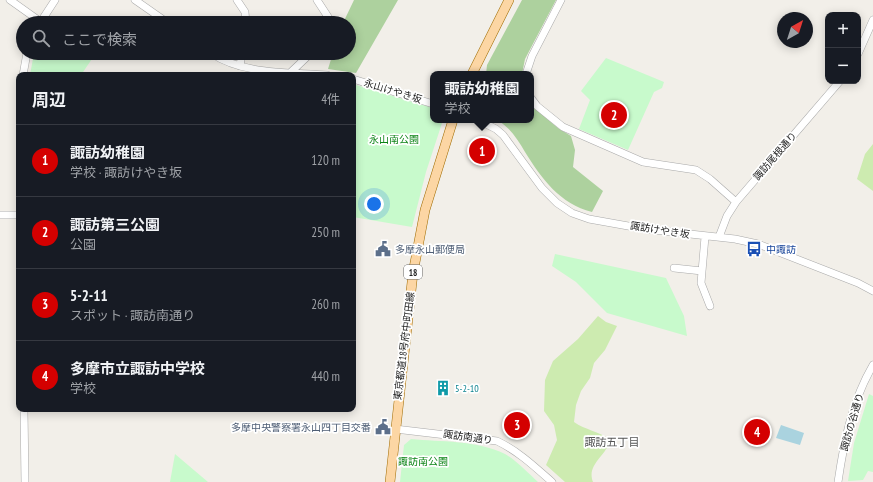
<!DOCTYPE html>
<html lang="ja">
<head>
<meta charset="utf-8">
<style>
  :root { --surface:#171b24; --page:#242831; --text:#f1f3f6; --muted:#9ea1a6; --line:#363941; --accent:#d40000 }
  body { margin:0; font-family:"PT Sans Narrow","Noto Sans JP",sans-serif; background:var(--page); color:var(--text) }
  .controls { position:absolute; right:12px; top:12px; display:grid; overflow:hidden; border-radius:8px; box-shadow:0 2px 10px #0003 }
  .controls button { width:36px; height:36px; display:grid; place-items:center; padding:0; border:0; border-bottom:1px solid var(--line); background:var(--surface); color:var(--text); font:20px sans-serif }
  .compass { position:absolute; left:777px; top:12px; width:36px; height:36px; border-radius:50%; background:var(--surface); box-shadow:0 2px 10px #0003; rotate:39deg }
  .you { position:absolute; left:374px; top:204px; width:14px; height:14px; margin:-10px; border:3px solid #fff; border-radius:50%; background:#1a73e8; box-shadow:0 0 0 6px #1a73e833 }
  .badge { display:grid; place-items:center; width:26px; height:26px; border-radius:50%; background:var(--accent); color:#fff; font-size:13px; font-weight:700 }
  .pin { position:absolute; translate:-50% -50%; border:2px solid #fff; box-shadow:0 1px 4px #0006 }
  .popup { position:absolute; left:430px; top:71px; width:104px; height:52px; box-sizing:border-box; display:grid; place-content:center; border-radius:8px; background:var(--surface); filter:drop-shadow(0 1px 3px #0005); font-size:13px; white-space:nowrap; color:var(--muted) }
  .popup b { font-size:15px; color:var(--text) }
  .popup::after { content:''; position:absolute; left:50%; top:100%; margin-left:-8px; border:8px solid transparent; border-top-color:var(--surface) }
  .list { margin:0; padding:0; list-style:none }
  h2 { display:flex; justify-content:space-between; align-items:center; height:52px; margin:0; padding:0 16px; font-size:17px }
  h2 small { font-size:13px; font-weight:400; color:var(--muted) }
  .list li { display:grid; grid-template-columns:26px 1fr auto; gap:12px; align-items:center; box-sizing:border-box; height:72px; padding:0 16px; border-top:1px solid var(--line) }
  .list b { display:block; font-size:15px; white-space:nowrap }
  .list p { margin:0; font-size:13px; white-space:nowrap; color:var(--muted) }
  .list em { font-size:13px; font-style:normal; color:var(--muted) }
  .icon { flex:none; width:22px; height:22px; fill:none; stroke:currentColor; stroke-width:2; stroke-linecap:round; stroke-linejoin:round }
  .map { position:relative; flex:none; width:873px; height:482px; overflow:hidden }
  .search { position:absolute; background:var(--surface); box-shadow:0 2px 10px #0003; left:16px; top:16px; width:340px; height:44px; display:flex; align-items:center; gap:10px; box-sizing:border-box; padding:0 14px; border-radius:22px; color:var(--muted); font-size:15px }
  .panel { position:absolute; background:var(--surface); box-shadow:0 2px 10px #0003; left:16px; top:72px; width:340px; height:340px; border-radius:8px }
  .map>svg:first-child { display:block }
  .grass { fill:#cdebb0 }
  .forest { fill:#add19e }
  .park { fill:#c8facc }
  .water { fill:#aad3df }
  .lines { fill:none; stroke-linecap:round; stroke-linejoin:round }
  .minor-casing { stroke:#a9a9a9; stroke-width:8 }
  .major-casing { stroke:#a06b00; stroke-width:10 }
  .minor { stroke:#fff; stroke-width:7 }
  .major { stroke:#fcd6a4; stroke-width:9 }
  .labels { text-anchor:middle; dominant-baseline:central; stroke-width:3.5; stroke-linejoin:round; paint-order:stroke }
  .shield { fill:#fff; stroke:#646464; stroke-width:1 }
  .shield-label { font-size:9px; font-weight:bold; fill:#222 }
  .street-label { font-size:10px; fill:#222; stroke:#fff }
  .park-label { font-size:10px; fill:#0c8416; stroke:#fff }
  .service-label { font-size:10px; fill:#4e5e75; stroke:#fff; text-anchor:start }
  .transit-label { font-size:10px; fill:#164399; stroke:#fff; text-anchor:start }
  .culture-label { font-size:10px; fill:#0d838f; stroke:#fff; text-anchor:start }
  .neighbourhood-label { font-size:11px; fill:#555; stroke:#fff }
</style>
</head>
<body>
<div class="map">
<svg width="873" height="482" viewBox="0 0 873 482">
  <rect width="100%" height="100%" fill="#f2efe9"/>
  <path class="grass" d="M 873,144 L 873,191 L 857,179 L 865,154 Z
    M 598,316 L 606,322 L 617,326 L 605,350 L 594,363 L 590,378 L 581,391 L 576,405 L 574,422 C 585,430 599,431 610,440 C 607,456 586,464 593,482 L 565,482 L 546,465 L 557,440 L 554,425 L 544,411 L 545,380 L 553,361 L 578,339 Z"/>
  <path class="forest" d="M 354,0 L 398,0 L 356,73 L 328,69 L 333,53 L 349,53 L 349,23 L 343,23 Z
    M 522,0 L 556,0 L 525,59 L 522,74 L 486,74 L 487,65 Z
    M 531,105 L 558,128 L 571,136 L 575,150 L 573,167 L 603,191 L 592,212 C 560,204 542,179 525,152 C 518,140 510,127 497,120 L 531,120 Z"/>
  <path class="park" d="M 34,53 L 96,53 L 81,75 L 30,75 Z
    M 606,58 L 664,82 L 662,88 L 654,92 L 628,150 L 579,129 L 590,100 L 581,91 Z
    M 353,84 L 433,108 L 433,120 L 443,120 L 426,172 L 412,227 L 353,217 Z
    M 555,254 L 666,278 L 684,316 L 687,336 L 607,313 L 576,282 L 552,266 Z
    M 869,394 L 873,396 L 873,472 L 868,471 L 863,480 L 848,481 L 854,443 Z
    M 411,439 C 441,442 477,440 505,454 C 517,461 528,473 538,482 L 400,482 L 404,445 Z
    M 175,454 L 208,482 L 170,482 Z"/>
  <path class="water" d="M 781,425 L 804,433 L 800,445 L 776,438 Z"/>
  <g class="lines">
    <defs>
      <path id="minor" d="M 10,0 L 41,22
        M 135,0 L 168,23
        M 237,0 L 245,12 L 246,23
        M 317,0 L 332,23
        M 40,23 L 55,0
        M 211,53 C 243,75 290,72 327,75
        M 858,54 L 873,20
        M 240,66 L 242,53
        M 291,72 L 311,53
        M 526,74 L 532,56 L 561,0
        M 23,75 L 27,53
        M 353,79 L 433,104
        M 531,98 L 537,106 L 563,127 L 643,162 L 696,170 L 710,179 L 736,202
        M 478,120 L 496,129 L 503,135 L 542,188 L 557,203 L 572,213 L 589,219 L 645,229 L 735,239 L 758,244 L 858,283 L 873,291
        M 0,215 L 19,215
        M 705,237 L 701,283 L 710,306
        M 719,237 L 727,216 L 736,202 L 840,81
        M 674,268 L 702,271
        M 24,409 L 25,482
        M 395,429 L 497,441 C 518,451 534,466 552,482
        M 838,482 C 844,441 852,401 873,365"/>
      <path id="major" d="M 472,74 L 509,0
        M 390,482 L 413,273 L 425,210 L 453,120"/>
    </defs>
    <use href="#minor" class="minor-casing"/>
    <use href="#major" class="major-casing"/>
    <use href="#minor" class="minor"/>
    <use href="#major" class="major"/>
  </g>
  <defs>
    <symbol id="civic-bare" viewBox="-9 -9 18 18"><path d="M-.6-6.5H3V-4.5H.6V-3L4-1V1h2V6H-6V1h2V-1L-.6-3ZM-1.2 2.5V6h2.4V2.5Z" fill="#5c6f8a" stroke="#fff" stroke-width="2.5" paint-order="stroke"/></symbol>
    <symbol id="bus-bare" viewBox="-9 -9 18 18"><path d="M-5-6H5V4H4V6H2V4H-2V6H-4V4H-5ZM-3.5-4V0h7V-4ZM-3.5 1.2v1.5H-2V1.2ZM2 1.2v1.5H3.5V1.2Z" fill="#1a4fb4" stroke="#fff" stroke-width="2.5" paint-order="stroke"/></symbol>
    <symbol id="building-bare" viewBox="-9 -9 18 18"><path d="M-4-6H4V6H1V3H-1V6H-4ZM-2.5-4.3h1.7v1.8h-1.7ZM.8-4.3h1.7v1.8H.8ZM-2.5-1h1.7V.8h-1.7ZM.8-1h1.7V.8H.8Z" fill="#0f9aa8" stroke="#fff" stroke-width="2.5" paint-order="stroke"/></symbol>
  </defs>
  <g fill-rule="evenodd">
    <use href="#civic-bare" x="372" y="238" width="22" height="22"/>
    <use href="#bus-bare" x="743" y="238" width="22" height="22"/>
    <use href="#building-bare" x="432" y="377" width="22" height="22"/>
    <use href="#civic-bare" x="372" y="416" width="22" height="22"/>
  </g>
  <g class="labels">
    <rect class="shield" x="404" y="265" width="18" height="14" rx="3"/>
    <g class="shield-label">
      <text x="413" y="272">18</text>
    </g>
    <g class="street-label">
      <text transform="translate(393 91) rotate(17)">永山けやき坂</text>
      <text transform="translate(775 156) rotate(-49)">諏訪尾根通り</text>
      <text transform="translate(660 230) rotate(9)">諏訪けやき坂</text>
      <text transform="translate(404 346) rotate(-83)">東京都道18号府中町田線</text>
      <text transform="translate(852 422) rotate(-74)">諏訪の谷通り</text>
      <text transform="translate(468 437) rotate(8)">諏訪南通り</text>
    </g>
    <g class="park-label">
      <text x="394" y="139">永山南公園</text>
      <text x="423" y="461">諏訪南公園</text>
    </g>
    <g class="service-label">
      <text x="395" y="249">多摩永山郵便局</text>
      <text x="371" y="427" text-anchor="end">多摩中央警察署永山四丁目交番</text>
    </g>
    <g class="transit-label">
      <text x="766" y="249">中諏訪</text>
    </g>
    <g class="culture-label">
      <text x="455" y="388">5-2-10</text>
    </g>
    <g class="neighbourhood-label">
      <text x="612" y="442">諏訪五丁目</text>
    </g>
  </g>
</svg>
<div class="controls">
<button>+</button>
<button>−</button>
</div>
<svg class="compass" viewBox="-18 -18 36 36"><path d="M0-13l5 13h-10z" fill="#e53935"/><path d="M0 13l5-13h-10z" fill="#9ea1a6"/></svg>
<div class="you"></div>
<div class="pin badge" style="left:482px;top:151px">1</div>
<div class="popup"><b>諏訪幼稚園</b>学校</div>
<div class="pin badge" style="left:614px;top:115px">2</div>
<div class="pin badge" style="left:517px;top:425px">3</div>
<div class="pin badge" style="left:757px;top:432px">4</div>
<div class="search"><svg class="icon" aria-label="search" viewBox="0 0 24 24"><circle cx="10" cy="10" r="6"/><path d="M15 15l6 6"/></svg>ここで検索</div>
<section class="panel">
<h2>周辺<small>4件</small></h2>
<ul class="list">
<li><span class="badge">1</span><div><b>諏訪幼稚園</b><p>学校 · 諏訪けやき坂</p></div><em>120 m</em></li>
<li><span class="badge">2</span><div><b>諏訪第三公園</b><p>公園</p></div><em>250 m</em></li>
<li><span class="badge">3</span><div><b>5-2-11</b><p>スポット · 諏訪南通り</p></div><em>260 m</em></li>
<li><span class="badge">4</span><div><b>多摩市立諏訪中学校</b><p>学校</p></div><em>440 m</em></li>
</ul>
</section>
</div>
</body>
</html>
